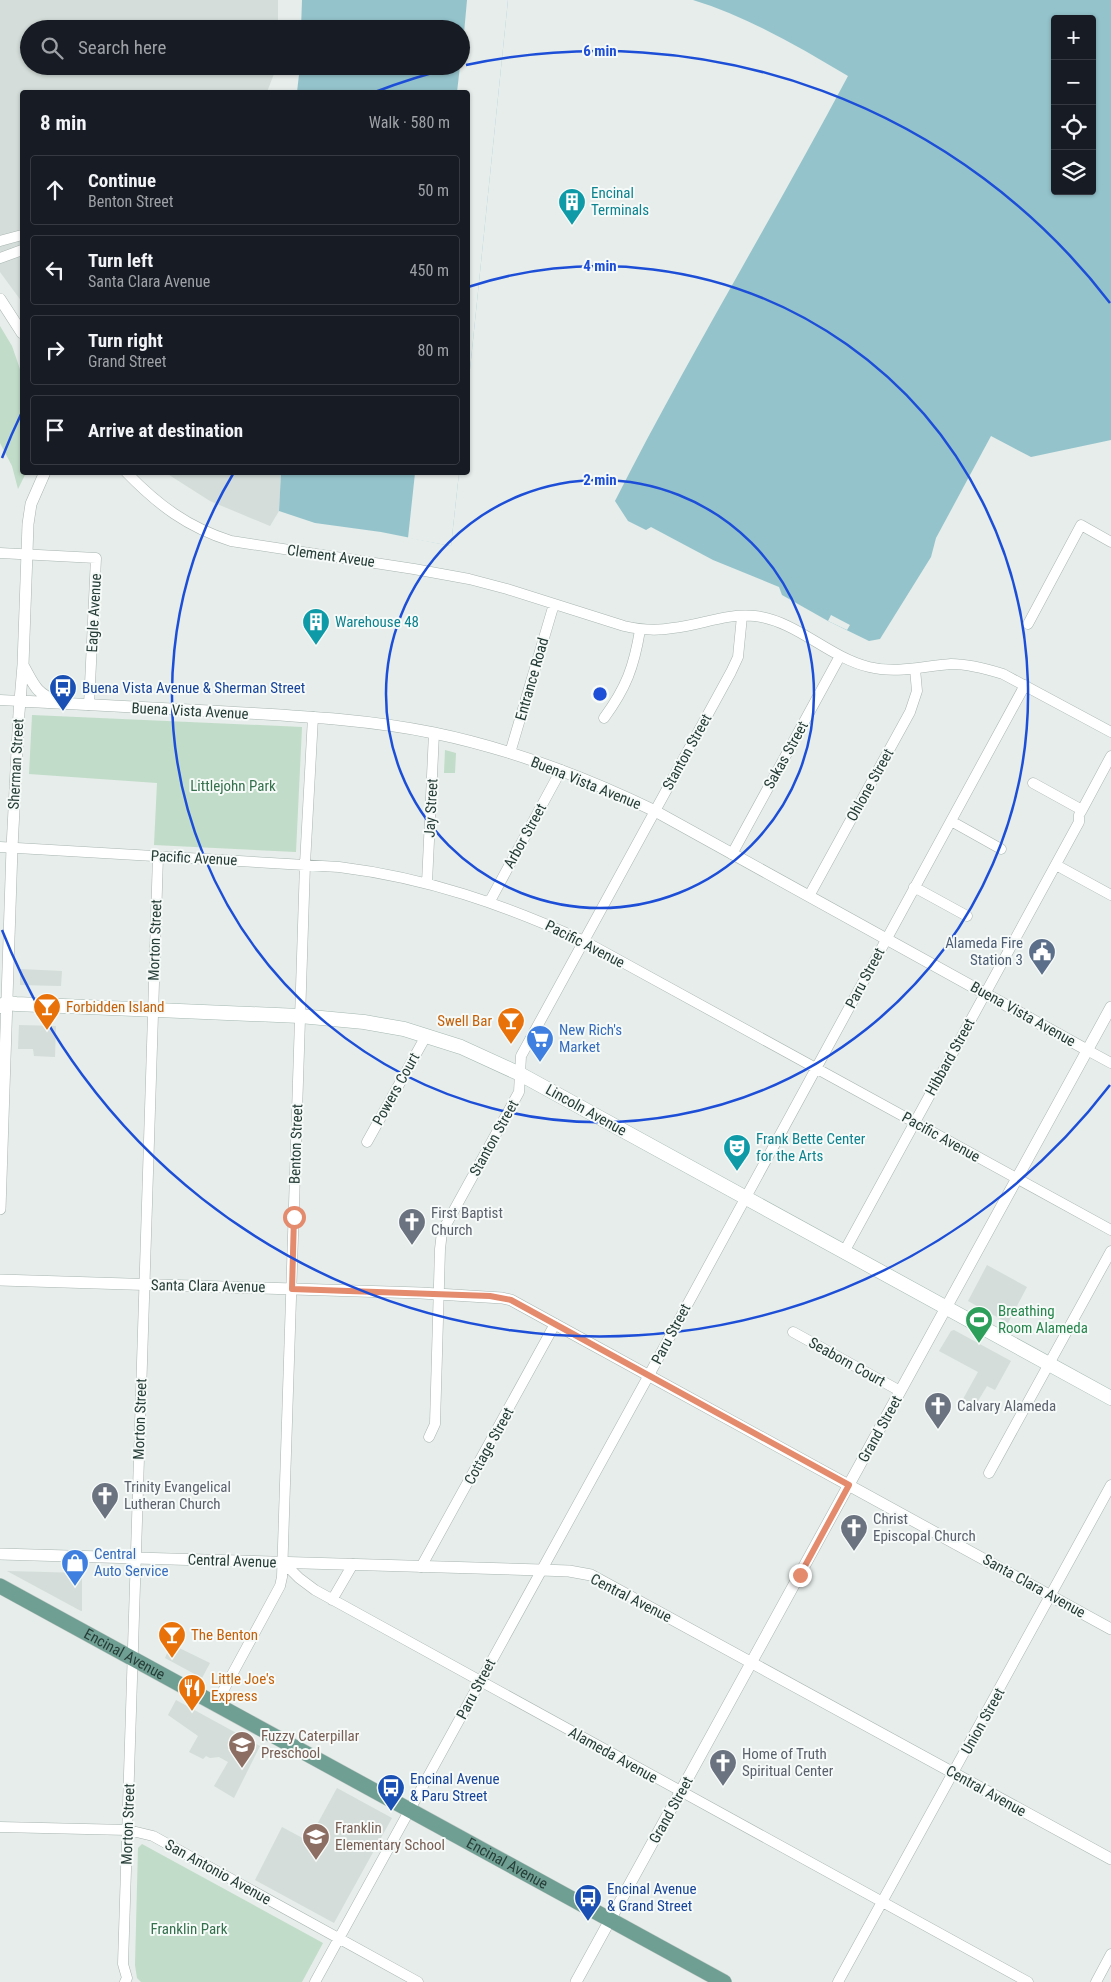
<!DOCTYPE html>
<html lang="en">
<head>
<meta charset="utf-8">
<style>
  :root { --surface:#171b24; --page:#20242c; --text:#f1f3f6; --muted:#9ea1a6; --line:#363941 }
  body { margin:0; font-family:"Roboto Condensed",sans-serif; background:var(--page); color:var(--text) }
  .controls { position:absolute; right:15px; top:15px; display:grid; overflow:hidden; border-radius:5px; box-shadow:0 1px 4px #0004 }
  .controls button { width:45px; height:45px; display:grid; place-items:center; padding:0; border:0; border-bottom:1px solid var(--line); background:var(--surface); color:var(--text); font:25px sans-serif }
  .stop { position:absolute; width:15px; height:15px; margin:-11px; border:4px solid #e48a6d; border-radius:50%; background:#fff }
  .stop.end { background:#e48a6d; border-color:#fff; box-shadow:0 1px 5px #0008 }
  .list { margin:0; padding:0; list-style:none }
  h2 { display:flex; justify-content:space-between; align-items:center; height:65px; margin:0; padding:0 20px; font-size:21px }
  h2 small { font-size:16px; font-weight:400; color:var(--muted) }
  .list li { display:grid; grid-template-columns:32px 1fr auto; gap:15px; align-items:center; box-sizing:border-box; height:70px; margin:0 10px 10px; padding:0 10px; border:1px solid var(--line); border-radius:5px }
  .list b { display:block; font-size:19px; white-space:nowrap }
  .list p { margin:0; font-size:16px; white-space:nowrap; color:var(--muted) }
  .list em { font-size:16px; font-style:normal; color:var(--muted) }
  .icon { flex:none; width:28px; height:28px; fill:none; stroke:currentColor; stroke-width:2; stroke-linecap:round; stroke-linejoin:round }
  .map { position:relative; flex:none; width:1111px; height:1982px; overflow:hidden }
  .search { position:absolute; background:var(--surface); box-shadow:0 1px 4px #0004; left:20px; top:20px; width:450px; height:55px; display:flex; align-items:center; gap:12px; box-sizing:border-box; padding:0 18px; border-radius:28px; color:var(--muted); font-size:19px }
  .panel { position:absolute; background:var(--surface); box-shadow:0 1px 4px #0004; left:20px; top:90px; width:450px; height:385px; border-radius:5px }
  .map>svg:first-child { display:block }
  .built { fill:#d4ddd9 }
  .green { fill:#c1dcc8 }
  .water { fill:#94c3cc; fill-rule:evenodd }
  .pier { fill:#e6edea }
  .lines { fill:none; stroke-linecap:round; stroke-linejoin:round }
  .minor-casing { stroke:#a9b5b1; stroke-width:11 }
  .tertiary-casing { stroke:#a9b5b1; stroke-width:12 }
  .secondary-casing { stroke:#a5b8b1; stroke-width:15 }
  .primary-casing { stroke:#c2c9c7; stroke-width:16 }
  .minor { stroke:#fff; stroke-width:10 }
  .tertiary { stroke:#fff; stroke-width:11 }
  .secondary { stroke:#fff; stroke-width:14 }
  .primary { stroke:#6f9e92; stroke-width:15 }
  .route { stroke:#e48a6d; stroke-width:6 }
  .ring { fill:none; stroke:#1d4ed8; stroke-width:2.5 }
  .labels { text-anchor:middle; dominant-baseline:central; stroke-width:4; stroke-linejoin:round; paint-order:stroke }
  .culture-label { font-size:15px; fill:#0d838f; stroke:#f6faf8; text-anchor:start }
  .street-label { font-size:15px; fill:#263d37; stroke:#f6faf8 }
  .transit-label { font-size:15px; fill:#164399; stroke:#f6faf8; text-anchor:start }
  .park-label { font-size:15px; fill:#34704c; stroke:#f6faf8 }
  .service-label { font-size:15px; fill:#4e5e75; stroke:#f6faf8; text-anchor:end }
  .food-label { font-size:15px; fill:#c56008; stroke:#f6faf8; text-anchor:start }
  .shop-label { font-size:15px; fill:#366cbe; stroke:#f6faf8; text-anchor:start }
  .worship-label { font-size:15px; fill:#5b616d; stroke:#f6faf8; text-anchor:start }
  .leisure-label { font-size:15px; fill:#27864d; stroke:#f6faf8; text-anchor:start }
  .education-label { font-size:15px; fill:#785e54; stroke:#f6faf8; text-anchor:start }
  .centre { fill:#1d4ed8; stroke:#f6faf8; stroke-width:2.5 }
  .ring-label { font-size:15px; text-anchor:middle; font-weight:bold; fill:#1d4ed8; stroke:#f6faf8; stroke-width:4; stroke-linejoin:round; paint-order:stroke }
</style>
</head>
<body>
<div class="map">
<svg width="1111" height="1982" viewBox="0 0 1111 1982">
  <rect width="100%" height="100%" fill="#e6edea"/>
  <path class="built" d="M 0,0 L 278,0 L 278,29 L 29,29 L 29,66 L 277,66 L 267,92 L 22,92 L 22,302 L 0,272 Z
    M 166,473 L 281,473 L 279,511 L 270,526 L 210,501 Z
    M 20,969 L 62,971 L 61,986 L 20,985 Z
    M 19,1025 L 56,1026 L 55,1057 L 34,1056 L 33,1049 L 18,1049 Z
    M 987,1265 L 1027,1287 L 1008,1323 L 968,1301 Z
    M 954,1330 L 1011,1361 L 995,1390 L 987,1386 L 975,1406 L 963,1399 L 978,1372 L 939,1351 L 951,1331 Z
    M 7,1571 L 82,1573 L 82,1611 L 81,1611 Z
    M 171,1644 L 210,1663 L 202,1678 L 165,1658 Z
    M 176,1700 L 260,1746 L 234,1798 L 214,1786 L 228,1762 L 219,1757 L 210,1758 L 206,1756 L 203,1759 L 189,1752 L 198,1736 L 168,1715 Z
    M 337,1788 L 392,1818 L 334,1923 L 255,1880 L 282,1827 L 308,1841 Z"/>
  <path class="green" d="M 0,326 L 12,346 L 22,375 L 22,472 L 26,473 L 18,489 L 12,466 L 0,443 Z
    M 32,715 L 302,727 L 296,852 L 154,845 L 157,783 L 29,774 Z
    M 445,750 L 456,753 L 455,773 L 444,773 Z
    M 142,1844 L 323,1943 L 302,1982 L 141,1982 L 137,1978 L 135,1965 L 138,1848 Z"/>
  <path class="water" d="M 302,0 L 508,0 L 468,389 L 468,92 L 297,92 L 300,66 L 461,66 L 461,29 L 301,29 Z
    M 693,0 L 1111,0 L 1111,440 L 1031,457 L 991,436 L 936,538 L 931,557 L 880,639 L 869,641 L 828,621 L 782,595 L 779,587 L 713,560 L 651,527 L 646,530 L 628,521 L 615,501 C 688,357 772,219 848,76 C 798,46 748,17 693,0 ZM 1055,19 L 1092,19 L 1092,191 L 1055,191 Z
    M 281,473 L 459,473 L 451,546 L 381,532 L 315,523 L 279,511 Z"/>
  <path class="pier" d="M 467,0 L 508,0 L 468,389 L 468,92 L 457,92 L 460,66 L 461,66 Z
    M 415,473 L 459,473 L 451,546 L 408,538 Z
    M 831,615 L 850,625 L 847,630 L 828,621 Z"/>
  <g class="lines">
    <defs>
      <path id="minor" d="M 0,241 L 22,235
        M 0,258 L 22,250
        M 126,472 C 158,505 187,527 231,541 L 414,569 L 469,579 L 507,589 L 624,626 C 641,630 656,631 673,628 C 701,625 726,613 755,616 C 797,621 828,657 869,667 C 897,674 923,666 951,664 C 969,664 987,669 1003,674 L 1111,732
        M 0,553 L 96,558 L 89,705
        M 1028,624 L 1081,525 L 1111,542
        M 0,700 L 20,701
        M 604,718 C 626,688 634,667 640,630
        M 510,753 L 554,604
        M 1033,783 L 1082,810
        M 951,821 L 1001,849
        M 0,847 L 339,867 C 428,878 502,904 584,941 L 1111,1230
        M 732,854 L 840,656
        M 1056,865 L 1111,895
        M 427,883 L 434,733
        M 914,887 L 967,916
        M 809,896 L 910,712 L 917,691 L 915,669
        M 490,901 L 561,770
        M 1087,1050 L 1111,1063
        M 367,1142 L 426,1036
        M 844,1252 L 1079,822 L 1079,815 L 1082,810 L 1111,756
        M 793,1332 L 900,1391
        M 429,1437 L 435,1424 L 440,1249 L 442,1232 L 519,1092 L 521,1056 L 731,672 L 738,657 L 742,616
        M 989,1473 L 1111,1251
        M 283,1562 L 299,1578 L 315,1590 L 1028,1982
        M 421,1567 L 555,1324
        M 332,1600 L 353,1564
        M 216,1704 L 280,1586 L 282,1577 L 305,864 L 313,717
        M 0,1827 L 128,1830 L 153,1836 L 418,1982
        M 125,1982 L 127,1978 L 123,1964 L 158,856
        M 315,1982 L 649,1375 L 1025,685
        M 838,1982 L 1111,1485
        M 1096,1982 L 1111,1954"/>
      <path id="tertiary" d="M 0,299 L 22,333
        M 24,667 C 34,685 36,693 56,701
        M 20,701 C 89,704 159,709 228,712 C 297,716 366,719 434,733 C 511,749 585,777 655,811 L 1087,1050
        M 0,1209 L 12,848 L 19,713 L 23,665 L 28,524 L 31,504 L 45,472
        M 0,1280 L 421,1293 L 502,1298 L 511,1300 L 573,1334 L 1111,1629
        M 0,1554 L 541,1570 L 569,1571 L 591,1575 L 1111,1859
        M 576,1982 L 1111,1007"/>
      <path id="secondary" d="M 0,1006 L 7,1003 L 16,1004 L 300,1016 L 364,1022 L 404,1029 L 461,1047 L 520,1074 L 1111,1398"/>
      <g id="primary">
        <path id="s1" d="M 0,1586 L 724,1982"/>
      </g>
    </defs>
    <use href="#minor" class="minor-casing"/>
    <use href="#tertiary" class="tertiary-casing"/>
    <use href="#secondary" class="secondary-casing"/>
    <use href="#primary" class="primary-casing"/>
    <use href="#minor" class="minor"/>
    <use href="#tertiary" class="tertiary"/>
    <use href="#secondary" class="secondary"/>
    <use href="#primary" class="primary"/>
  </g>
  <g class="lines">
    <path class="route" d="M 294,1217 L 292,1289 L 490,1296 L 511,1300 L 849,1485 L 800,1575"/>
  </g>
  <g class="ring">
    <circle cx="600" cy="694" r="214"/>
    <path d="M468 287A428 428 0 1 1 233 474"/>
    <path d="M1110 1085A643 643 0 0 1 2 930M2 458A643 643 0 0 1 22 412M375 92A643 643 0 0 1 455 67M466 65A643 643 0 0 1 1110 303"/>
  </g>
  <defs>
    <symbol id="building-pin" viewBox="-11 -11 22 30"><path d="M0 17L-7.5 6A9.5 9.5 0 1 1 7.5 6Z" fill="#0f9aa8" stroke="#f6faf8"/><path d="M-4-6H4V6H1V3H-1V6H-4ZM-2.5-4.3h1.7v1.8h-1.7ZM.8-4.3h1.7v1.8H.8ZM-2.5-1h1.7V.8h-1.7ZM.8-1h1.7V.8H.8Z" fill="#fff"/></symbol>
    <symbol id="bus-pin" viewBox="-11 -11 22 30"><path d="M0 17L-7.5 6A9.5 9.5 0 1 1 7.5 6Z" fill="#1a4fb4" stroke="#f6faf8"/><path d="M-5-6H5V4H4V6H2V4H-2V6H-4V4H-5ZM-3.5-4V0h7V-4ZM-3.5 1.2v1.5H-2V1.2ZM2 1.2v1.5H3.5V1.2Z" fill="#fff"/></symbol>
    <symbol id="civic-pin" viewBox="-11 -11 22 30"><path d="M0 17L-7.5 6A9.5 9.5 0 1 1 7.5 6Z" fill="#5c6f8a" stroke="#f6faf8"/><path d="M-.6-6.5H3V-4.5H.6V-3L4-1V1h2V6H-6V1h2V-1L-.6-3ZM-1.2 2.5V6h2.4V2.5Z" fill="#fff"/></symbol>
    <symbol id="bar-pin" viewBox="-11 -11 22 30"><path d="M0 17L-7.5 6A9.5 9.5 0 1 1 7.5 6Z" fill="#e8710a" stroke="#f6faf8"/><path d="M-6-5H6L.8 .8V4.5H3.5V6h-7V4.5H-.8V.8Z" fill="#fff"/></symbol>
    <symbol id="supermarket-pin" viewBox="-11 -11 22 30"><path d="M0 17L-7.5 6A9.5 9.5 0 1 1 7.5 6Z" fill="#3f7fe0" stroke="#f6faf8"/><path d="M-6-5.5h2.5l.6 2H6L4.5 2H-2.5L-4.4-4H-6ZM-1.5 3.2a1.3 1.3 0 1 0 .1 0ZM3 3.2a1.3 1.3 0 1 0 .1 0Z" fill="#fff"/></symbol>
    <symbol id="theatre-pin" viewBox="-11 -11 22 30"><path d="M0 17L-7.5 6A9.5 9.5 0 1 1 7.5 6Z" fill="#0f9aa8" stroke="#f6faf8"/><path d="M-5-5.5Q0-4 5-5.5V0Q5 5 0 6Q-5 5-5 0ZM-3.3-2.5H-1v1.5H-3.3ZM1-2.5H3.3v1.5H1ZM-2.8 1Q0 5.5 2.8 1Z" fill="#fff"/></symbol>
    <symbol id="church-pin" viewBox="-11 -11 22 30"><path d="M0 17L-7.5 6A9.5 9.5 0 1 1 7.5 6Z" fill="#6b7280" stroke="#f6faf8"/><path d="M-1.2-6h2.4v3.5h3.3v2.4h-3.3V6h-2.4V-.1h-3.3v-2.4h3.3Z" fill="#fff"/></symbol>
    <symbol id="stadium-pin" viewBox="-11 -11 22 30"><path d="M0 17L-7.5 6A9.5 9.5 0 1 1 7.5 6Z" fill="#2e9e5b" stroke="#f6faf8"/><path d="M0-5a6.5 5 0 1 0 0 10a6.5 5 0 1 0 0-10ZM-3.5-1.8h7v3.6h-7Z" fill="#fff"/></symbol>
    <symbol id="shop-pin" viewBox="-11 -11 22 30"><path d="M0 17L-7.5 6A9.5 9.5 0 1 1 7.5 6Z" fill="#3f7fe0" stroke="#f6faf8"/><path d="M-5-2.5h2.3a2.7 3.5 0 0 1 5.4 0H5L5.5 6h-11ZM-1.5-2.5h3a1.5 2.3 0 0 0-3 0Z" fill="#fff"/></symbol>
    <symbol id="restaurant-pin" viewBox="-11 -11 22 30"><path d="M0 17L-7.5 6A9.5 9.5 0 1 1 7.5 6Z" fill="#e8710a" stroke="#f6faf8"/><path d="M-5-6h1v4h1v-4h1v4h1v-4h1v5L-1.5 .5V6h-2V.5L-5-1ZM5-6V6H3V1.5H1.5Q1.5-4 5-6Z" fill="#fff"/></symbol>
    <symbol id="school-pin" viewBox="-11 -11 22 30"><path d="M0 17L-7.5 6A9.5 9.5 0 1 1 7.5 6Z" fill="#8d6e63" stroke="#f6faf8"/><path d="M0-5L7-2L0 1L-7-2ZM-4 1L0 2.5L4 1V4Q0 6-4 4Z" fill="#fff"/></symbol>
  </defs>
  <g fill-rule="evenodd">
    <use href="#building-pin" x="556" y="186" width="32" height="43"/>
    <use href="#building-pin" x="300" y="606" width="32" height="43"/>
    <use href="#bus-pin" x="47" y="672" width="32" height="43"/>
    <use href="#civic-pin" x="1026" y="936" width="32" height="43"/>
    <use href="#bar-pin" x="31" y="991" width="32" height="43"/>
    <use href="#bar-pin" x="495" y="1005" width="32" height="43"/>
    <use href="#supermarket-pin" x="524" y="1023" width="32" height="43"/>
    <use href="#theatre-pin" x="721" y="1132" width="32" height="43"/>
    <use href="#church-pin" x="396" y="1206" width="32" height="43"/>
    <use href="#stadium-pin" x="963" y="1304" width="32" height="43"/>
    <use href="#church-pin" x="922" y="1390" width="32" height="43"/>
    <use href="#church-pin" x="89" y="1480" width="32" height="43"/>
    <use href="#church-pin" x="838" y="1512" width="32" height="43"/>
    <use href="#shop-pin" x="59" y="1547" width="32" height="43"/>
    <use href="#bar-pin" x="156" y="1619" width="32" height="43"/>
    <use href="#restaurant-pin" x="176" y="1672" width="32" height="43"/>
    <use href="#school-pin" x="226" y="1729" width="32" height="43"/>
    <use href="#church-pin" x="707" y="1747" width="32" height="43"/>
    <use href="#bus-pin" x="375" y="1772" width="32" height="43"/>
    <use href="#school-pin" x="300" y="1821" width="32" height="43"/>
    <use href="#bus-pin" x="572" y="1882" width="32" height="43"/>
  </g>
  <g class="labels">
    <g class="culture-label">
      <text x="591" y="193">Encinal<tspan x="591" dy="17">Terminals</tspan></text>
      <text x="335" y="622">Warehouse 48</text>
      <text x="756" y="1139">Frank Bette Center<tspan x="756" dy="17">for the Arts</tspan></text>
    </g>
    <g class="street-label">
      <text transform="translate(331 556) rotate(8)">Clement Aveue</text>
      <text transform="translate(94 613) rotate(-87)">Eagle Avenue</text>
      <text transform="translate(532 679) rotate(-74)">Entrance Road</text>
      <text transform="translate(190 711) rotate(3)">Buena Vista Avenue</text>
      <text transform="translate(687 752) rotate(-61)">Stanton Street</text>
      <text transform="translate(786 755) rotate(-61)">Sakas Street</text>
      <text transform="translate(16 764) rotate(-87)">Sherman Street</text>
      <text transform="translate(586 783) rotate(22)">Buena Vista Avenue</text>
      <text transform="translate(870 785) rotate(-61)">Ohlone Street</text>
      <text transform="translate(431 808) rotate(-87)">Jay Street</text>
      <text transform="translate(525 836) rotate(-61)">Arbor Street</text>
      <text transform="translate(194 858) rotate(3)">Pacific Avenue</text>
      <text transform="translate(155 940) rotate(-88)">Morton Street</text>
      <text transform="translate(585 944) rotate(27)">Pacific Avenue</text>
      <text transform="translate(865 978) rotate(-62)">Paru Street</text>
      <text transform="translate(1023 1014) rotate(29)">Buena Vista Avenue</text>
      <text transform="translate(950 1057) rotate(-61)">Hibbard Street</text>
      <text transform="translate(396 1089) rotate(-61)">Powers Court</text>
      <text transform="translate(586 1110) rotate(29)">Lincoln Avenue</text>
      <text transform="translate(941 1137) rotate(29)">Pacific Avenue</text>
      <text transform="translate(494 1138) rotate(-61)">Stanton Street</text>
      <text transform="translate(296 1144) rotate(-88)">Benton Street</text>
      <text transform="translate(208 1286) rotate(1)">Santa Clara Avenue</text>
      <text transform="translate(671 1334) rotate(-62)">Paru Street</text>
      <text transform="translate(847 1362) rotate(29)">Seaborn Court</text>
      <text transform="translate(140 1419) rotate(-88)">Morton Street</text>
      <text transform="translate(880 1429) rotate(-61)">Grand Street</text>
      <text transform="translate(489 1446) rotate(-61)">Cottage Street</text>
      <text transform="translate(232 1561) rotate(2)">Central Avenue</text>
      <text transform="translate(1034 1586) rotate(29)">Santa Clara Avenue</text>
      <text transform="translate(631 1598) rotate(27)">Central Avenue</text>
      <text stroke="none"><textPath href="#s1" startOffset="142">Encinal Avenue</textPath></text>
      <text transform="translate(476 1689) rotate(-62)">Paru Street</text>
      <text transform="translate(983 1721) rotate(-61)">Union Street</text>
      <text transform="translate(613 1755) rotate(29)">Alameda Avenue</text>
      <text transform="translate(986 1791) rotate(29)">Central Avenue</text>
      <text transform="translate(671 1810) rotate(-61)">Grand Street</text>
      <text transform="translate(128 1824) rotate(-88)">Morton Street</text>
      <text stroke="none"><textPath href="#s1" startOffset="578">Encinal Avenue</textPath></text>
      <text transform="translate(218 1872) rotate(29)">San Antonio Avenue</text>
    </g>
    <g class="transit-label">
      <text x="82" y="688">Buena Vista Avenue &amp; Sherman Street</text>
      <text x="410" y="1779">Encinal Avenue<tspan x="410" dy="17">&amp; Paru Street</tspan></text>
      <text x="607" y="1889">Encinal Avenue<tspan x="607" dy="17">&amp; Grand Street</tspan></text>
    </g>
    <g class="park-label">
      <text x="233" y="786">Littlejohn Park</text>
      <text x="189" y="1929">Franklin Park</text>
    </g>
    <g class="service-label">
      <text x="1023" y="943">Alameda Fire<tspan x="1023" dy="17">Station 3</tspan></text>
    </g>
    <g class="food-label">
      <text x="66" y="1007">Forbidden Island</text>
      <text x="492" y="1021" text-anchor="end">Swell Bar</text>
      <text x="191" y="1635">The Benton</text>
      <text x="211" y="1679">Little Joe's<tspan x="211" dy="17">Express</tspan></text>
    </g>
    <g class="shop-label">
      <text x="559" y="1030">New Rich's<tspan x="559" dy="17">Market</tspan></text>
      <text x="94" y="1554">Central<tspan x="94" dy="17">Auto Service</tspan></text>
    </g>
    <g class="worship-label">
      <text x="431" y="1213">First Baptist<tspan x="431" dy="17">Church</tspan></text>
      <text x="957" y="1406">Calvary Alameda</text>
      <text x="124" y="1487">Trinity Evangelical<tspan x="124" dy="17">Lutheran Church</tspan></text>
      <text x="873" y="1519">Christ<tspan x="873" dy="17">Episcopal Church</tspan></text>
      <text x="742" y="1754">Home of Truth<tspan x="742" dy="17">Spiritual Center</tspan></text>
    </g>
    <g class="leisure-label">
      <text x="998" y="1311">Breathing<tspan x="998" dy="17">Room Alameda</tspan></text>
    </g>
    <g class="education-label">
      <text x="261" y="1736">Fuzzy Caterpillar<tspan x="261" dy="17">Preschool</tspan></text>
      <text x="335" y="1828">Franklin<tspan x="335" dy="17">Elementary School</tspan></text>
    </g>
  </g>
  <circle cx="600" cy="694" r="8" class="centre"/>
  <g class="ring-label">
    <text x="600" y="56">6 min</text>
    <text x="600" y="271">4 min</text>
    <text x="600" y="485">2 min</text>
  </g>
</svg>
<div class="controls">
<button>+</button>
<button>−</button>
<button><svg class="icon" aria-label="locate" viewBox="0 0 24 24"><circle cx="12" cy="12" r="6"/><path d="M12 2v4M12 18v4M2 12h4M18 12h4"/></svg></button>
<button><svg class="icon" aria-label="layers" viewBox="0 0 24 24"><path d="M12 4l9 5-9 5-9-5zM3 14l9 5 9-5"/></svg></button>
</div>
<div class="stop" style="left:294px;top:1217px"></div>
<div class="stop end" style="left:800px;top:1575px"></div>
<div class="search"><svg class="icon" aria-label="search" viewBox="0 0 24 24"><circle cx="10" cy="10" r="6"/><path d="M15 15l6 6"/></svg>Search here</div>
<section class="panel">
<h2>8 min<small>Walk · 580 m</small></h2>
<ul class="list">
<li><svg class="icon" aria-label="ahead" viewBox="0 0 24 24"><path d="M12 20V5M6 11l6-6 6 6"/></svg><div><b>Continue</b><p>Benton Street</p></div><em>50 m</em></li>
<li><svg class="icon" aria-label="left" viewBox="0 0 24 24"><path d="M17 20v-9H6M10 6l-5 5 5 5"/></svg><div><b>Turn left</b><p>Santa Clara Avenue</p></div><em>450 m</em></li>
<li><svg class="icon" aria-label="right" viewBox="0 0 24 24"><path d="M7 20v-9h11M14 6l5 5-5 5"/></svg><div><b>Turn right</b><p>Grand Street</p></div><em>80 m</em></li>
<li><svg class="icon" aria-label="arrive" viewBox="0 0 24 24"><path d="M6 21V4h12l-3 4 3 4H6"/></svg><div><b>Arrive at destination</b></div></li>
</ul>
</section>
</div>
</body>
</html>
